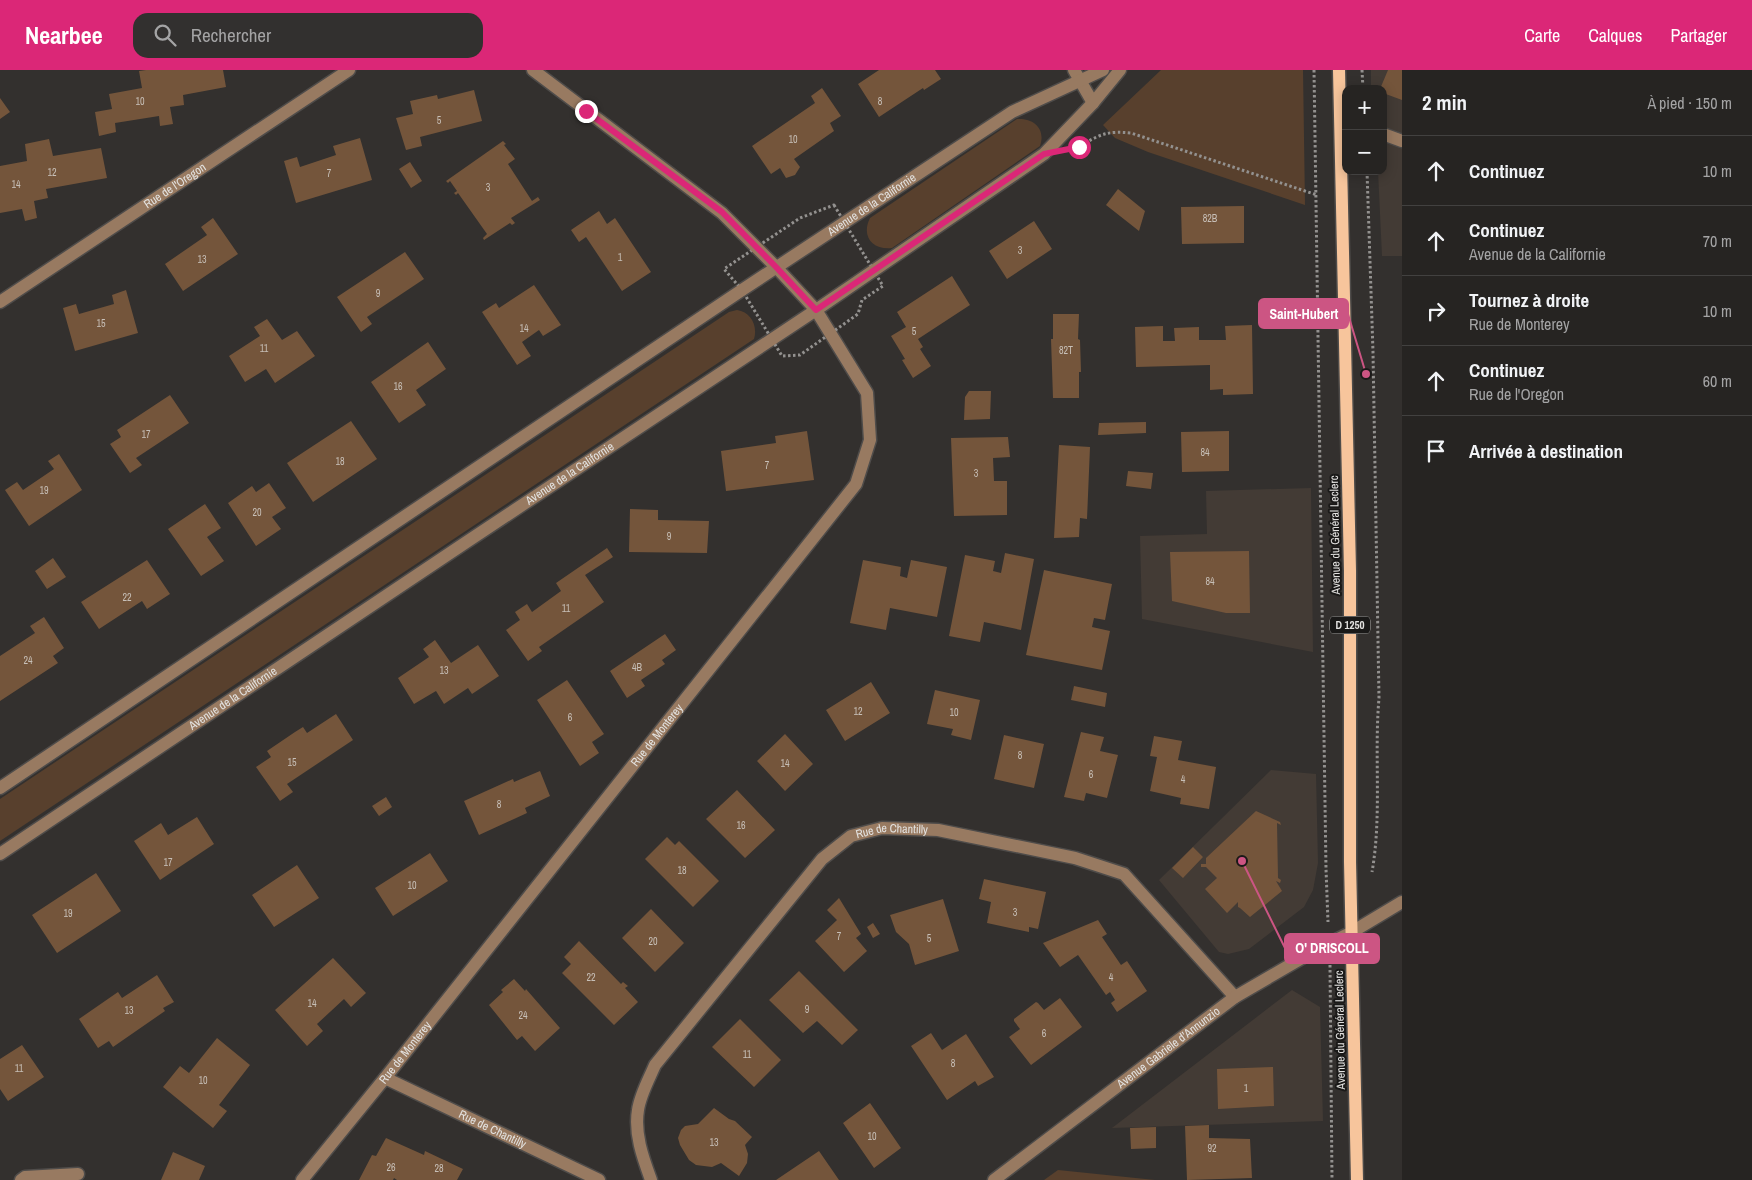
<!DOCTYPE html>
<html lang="fr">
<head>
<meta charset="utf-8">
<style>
  :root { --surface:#262422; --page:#32302f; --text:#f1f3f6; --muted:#a4a4a5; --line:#424140; --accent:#db2777 }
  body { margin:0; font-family:"Archivo Narrow",sans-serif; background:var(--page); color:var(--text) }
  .controls { position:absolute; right:15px; top:15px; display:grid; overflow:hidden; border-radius:10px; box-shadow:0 2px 12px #0003 }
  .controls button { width:45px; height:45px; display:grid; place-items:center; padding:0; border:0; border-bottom:1px solid var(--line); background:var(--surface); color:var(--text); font:25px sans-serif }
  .stop { position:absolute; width:15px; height:15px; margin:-11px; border:4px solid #db2777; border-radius:50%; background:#fff }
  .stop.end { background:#db2777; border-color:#fff; box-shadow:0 1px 5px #0008 }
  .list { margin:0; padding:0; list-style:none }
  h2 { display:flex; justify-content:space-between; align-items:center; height:65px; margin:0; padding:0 20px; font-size:21px }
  h2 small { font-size:16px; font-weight:400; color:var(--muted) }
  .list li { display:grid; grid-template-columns:32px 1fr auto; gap:15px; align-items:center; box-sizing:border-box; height:70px; padding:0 20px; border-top:1px solid var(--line) }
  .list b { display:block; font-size:19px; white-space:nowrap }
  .list p { margin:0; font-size:16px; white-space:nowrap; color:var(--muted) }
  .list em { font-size:16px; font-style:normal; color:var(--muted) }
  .icon { flex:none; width:28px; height:28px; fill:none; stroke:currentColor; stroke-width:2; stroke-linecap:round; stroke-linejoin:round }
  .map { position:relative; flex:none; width:1402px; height:1110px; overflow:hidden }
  header { display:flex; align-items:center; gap:30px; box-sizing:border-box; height:70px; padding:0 25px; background:var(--accent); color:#fff }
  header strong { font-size:24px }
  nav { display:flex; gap:28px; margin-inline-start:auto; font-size:18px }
  .search { width:350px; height:45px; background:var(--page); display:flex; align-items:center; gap:12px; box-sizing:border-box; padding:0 18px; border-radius:15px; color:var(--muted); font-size:19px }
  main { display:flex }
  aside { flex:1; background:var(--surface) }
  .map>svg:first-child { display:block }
  .built { fill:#433b35 }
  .green { fill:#58402d }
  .building { fill:#74553b }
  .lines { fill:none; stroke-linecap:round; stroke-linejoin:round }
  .minor-casing { stroke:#4f4c4a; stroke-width:15 }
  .major-casing { stroke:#4f4c4a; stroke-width:15 }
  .path { stroke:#93918f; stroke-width:3; stroke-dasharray:2.5 2.5; stroke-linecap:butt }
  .minor { stroke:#987a61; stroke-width:12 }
  .major { stroke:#f7c59c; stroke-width:12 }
  .route { stroke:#db2777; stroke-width:6 }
  .labels { text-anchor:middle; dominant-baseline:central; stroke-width:4; stroke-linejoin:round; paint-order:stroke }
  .number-label { font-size:10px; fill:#c7bfb7 }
  .shield { fill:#1a1918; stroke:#a7a6a4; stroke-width:1 }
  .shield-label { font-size:11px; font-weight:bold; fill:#e3e2e0 }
  .street-label { font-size:12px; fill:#e3e2e0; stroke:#1a1918 }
  .leader { fill:none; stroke:#cc5583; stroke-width:2 }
  .callout-dot { fill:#cc5583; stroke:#1a1918; stroke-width:2 }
  .callout { fill:#cc5583; stroke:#cc5583; stroke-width:2 }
  .callout-label { font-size:14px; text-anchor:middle; font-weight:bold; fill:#fff }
</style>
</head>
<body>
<header>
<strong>Nearbee</strong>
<div class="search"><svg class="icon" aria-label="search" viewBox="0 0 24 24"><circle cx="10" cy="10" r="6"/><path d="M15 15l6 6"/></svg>Rechercher</div>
<nav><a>Carte</a><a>Calques</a><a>Partager</a></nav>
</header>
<main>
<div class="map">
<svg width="1402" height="1110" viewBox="0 0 1402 1110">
  <rect width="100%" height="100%" fill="#33302e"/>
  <path class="built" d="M 1371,0 L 1402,0 L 1402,186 L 1382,186 L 1378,101 L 1383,101 L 1383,19 L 1371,19 Z
    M 1311,418 L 1313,582 L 1142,549 L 1140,466 L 1207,464 L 1206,421 Z
    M 1271,700 L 1316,704 L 1318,793 L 1313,820 L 1304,837 L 1249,879 L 1228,884 L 1219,882 L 1159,810 Z
    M 1292,920 L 1320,937 L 1323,1051 L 1112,1058 Z"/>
  <path class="green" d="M 1161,0 L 1303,0 L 1305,135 L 1148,82 L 1115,68 L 1103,55 Z
    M 1017,49 C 1034,48 1046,59 1040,76 L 892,178 C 872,180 861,166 870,148 Z
    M 737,240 C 751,242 758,256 754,269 L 0,771 L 0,729 L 729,242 Z
    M 1058,1100 L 1155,1110 L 1044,1110 Z"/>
  <path class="building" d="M 146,0 L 223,0 L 226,17 L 183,25 L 184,35 L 170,37 L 173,54 L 160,56 L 159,46 L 115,53 L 116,62 L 99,66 L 95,42 L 112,39 L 109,24 L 142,18 L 139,1 Z
    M 879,0 L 935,0 L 941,9 L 924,20 L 923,18 L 879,47 L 858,14 Z
    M 1388,0 L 1402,0 L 1402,30 L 1383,23 L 1383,19 L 1380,19 Z
    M 822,18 L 841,46 L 830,53 L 834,61 L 794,89 L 800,97 L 795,105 L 786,108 L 780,98 L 771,104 L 752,76 L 815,33 L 811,26 Z
    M 474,20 L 482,51 L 420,67 L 422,76 L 406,80 L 396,48 L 413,44 L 410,31 L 437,25 L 438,29 Z
    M 0,28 L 10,42 L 0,49 Z
    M 360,68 L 372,110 L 296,133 L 284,91 L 297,87 L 300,97 L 336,85 L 333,76 Z
    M 49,69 L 53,86 L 101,78 L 107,108 L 46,119 L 48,128 L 34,131 L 37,148 L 25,151 L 22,139 L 0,143 L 0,96 L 27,91 L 25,74 Z
    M 503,71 L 506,74 L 504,75 L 515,89 L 508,94 L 532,131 L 538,127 L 540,130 L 511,148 L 515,153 L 512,155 L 510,153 L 484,170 L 483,168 L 487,164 L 458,123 L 456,125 L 454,123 L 457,121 L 450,111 L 448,113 L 446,111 Z
    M 410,92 L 422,111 L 411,118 L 399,99 Z
    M 1118,119 L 1145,141 L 1139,161 L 1106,135 Z
    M 1244,136 L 1244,173 L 1182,174 L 1181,137 Z
    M 599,141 L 607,154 L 615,148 L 651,202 L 622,221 L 586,167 L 579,172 L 571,160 Z
    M 213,148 L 238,184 L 183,221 L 165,194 L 207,165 L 201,157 Z
    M 1034,151 L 1052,179 L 1007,209 L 989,181 Z
    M 405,182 L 424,209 L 367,247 L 372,254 L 361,262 L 337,227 Z
    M 952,206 L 970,235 L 918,269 L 923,277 L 920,279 L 931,296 L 913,308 L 902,290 L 905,289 L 891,266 L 906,257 L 897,242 Z
    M 534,215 L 561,255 L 543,266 L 539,260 L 522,272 L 531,286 L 517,295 L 482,242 L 496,233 L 499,238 Z
    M 126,220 L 138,263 L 75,281 L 63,238 L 76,234 L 79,244 L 114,234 L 112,225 Z
    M 1053,244 L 1079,244 L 1078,269 L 1080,270 L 1081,302 L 1079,302 L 1079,328 L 1053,328 L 1051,269 L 1053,269 Z
    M 267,249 L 282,270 L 297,261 L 315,286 L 275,313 L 266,299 L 245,312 L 229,286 L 260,266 L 254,257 Z
    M 1252,255 L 1253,324 L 1223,325 L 1223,319 L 1210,320 L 1210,295 L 1136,297 L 1135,257 L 1163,256 L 1163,271 L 1175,271 L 1174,258 L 1199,257 L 1199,270 L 1226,270 L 1225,256 Z
    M 428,272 L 446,299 L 416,320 L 426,335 L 399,353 L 371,312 Z
    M 969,321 L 991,321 L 990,349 L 964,350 L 965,327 Z
    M 170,325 L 189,353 L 136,388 L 142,395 L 130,403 L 110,374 L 121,367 L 117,360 Z
    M 351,351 L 377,389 L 313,432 L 287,393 Z
    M 1146,352 L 1146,363 L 1098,365 L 1099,353 Z
    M 807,361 L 814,410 L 726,421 L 721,381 L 776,373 L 775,366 Z
    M 1229,361 L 1229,401 L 1182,402 L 1181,362 Z
    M 1008,367 L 1010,387 L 993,388 L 994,411 L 1007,411 L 1007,445 L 954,446 L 951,368 Z
    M 1059,375 L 1090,377 L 1087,449 L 1080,448 L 1079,467 L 1054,468 Z
    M 59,384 L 82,420 L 29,456 L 5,420 L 17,412 L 23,420 L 54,399 L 48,391 Z
    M 1128,401 L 1153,403 L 1151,419 L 1126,416 Z
    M 269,413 L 286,438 L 272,447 L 281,459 L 256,476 L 228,433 L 252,416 L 256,422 Z
    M 205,434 L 221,458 L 207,467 L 224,491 L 201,506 L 168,459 Z
    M 630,439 L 658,440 L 658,450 L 709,451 L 707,483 L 629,482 Z
    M 607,478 L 613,487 L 585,505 L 604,532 L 539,577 L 542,581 L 528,591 L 506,560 L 520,550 L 515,542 L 527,534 L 532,542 L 561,521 L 556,513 Z
    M 1249,481 L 1250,543 L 1226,543 L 1172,531 L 1170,482 Z
    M 1005,483 L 1034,489 L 1021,560 L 984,552 L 980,572 L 949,566 L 965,485 L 995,491 L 993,501 L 1001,503 Z
    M 53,488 L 66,507 L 47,519 L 35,501 Z
    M 147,490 L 170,524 L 147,539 L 142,531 L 99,559 L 81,532 Z
    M 863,490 L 901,497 L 900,506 L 907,508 L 911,490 L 947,497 L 937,547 L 890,538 L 886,560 L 850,553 Z
    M 1044,500 L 1112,514 L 1105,550 L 1094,548 L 1092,557 L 1110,561 L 1102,600 L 1026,585 Z
    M 44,547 L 64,578 L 53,586 L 58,593 L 0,631 L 0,586 L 35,563 L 30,556 Z
    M 665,564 L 676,580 L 662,590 L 665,594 L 641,610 L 645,616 L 627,628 L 610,601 Z
    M 435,570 L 451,593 L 478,575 L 499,606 L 472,624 L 468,618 L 444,634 L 436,621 L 414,634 L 398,608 L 429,587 L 423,579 Z
    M 567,610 L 604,664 L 592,672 L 599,683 L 580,696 L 537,630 Z
    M 871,612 L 890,643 L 845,671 L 826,640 Z
    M 1074,616 L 1107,623 L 1105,637 L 1071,630 Z
    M 935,620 L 980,630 L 971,670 L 951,665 L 953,659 L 927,654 Z
    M 336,644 L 353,670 L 287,714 L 293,722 L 280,731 L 256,697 L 271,687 L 267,681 L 295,662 L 303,657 L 307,663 Z
    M 1081,662 L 1104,667 L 1100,681 L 1118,685 L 1107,728 L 1086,723 L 1084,731 L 1064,727 Z
    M 785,664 L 813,694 L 785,721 L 757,691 Z
    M 1004,665 L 1044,674 L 1034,718 L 994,709 Z
    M 1154,666 L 1182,671 L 1178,690 L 1216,697 L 1209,739 L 1180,734 L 1181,728 L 1150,721 L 1157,687 L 1150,686 Z
    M 540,701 L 550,726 L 525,738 L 527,743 L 479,765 L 464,731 L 513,709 L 514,712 Z
    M 737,720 L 775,760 L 745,788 L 706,749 Z
    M 386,727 L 392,737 L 379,746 L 372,736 Z
    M 1256,741 L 1280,752 L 1281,755 L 1277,753 L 1278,808 L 1281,810 L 1280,813 L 1276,811 L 1282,821 L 1250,847 L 1240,838 L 1238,837 L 1238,832 L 1227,843 L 1205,819 L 1217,808 L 1206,797 L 1201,797 L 1201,794 L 1206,794 L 1206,788 Z
    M 197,747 L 214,774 L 160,810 L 134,771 L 161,753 L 168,765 Z
    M 667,767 L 675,775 L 679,771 L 719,811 L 693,837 L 645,789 Z
    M 1193,777 L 1203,787 L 1183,808 L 1172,798 Z
    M 430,783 L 448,811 L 393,846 L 375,818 Z
    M 297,795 L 319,828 L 274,857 L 252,825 Z
    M 96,803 L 121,841 L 57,883 L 32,845 Z
    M 984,809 L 1046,822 L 1038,859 L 1029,857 L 1029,862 L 987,853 L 991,832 L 979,829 Z
    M 839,828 L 861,864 L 856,868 L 867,881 L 844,902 L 815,871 L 837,850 L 827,840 Z
    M 943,829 L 959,881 L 915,895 L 909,874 L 896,862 L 890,845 Z
    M 651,839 L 684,873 L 655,902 L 622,868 Z
    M 1098,850 L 1107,864 L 1102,867 L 1121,895 L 1127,891 L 1147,921 L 1117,942 L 1111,933 L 1115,930 L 1110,922 L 1106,925 L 1078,885 L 1060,897 L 1043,873 Z
    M 873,853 L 880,864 L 873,868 L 867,857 Z
    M 579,871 L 621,914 L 623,912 L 628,916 L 625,918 L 638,932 L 614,955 L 562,903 L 571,894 L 564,887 Z
    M 333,888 L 366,923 L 351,937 L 344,929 L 317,954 L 323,961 L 307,976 L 275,940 Z
    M 799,901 L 858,960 L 842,975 L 817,951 L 803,963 L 769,930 Z
    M 157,905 L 174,932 L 163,938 L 165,941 L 113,977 L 109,971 L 98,978 L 79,949 L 118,922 L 122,928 Z
    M 514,909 L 525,921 L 526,919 L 560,958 L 535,981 L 522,966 L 517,970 L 489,935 L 503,922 L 501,920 Z
    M 1060,928 L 1082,957 L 1031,995 L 1009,967 L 1020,959 L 1014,951 L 1014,949 L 1036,932 L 1038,933 L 1044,940 Z
    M 740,949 L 781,990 L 754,1017 L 712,977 Z
    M 931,963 L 942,980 L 966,964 L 994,1007 L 978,1016 L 975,1011 L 947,1030 L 911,976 Z
    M 217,968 L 250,995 L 219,1035 L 227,1041 L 213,1058 L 163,1017 L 180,996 L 189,1003 Z
    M 22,975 L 44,1007 L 8,1031 L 0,1019 L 0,989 Z
    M 1273,997 L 1274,1036 L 1218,1039 L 1217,999 Z
    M 870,1033 L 901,1078 L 874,1098 L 843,1053 Z
    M 714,1038 L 729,1049 L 735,1051 L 752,1067 L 745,1075 L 748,1084 L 747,1093 L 739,1106 L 721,1093 L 712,1097 L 696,1095 L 689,1090 L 680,1075 L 678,1068 L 681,1060 L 685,1056 L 698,1054 Z
    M 1209,1055 L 1209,1068 L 1250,1069 L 1252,1108 L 1187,1110 L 1185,1056 Z
    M 1156,1057 L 1156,1078 L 1131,1079 L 1130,1058 Z
    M 386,1068 L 424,1085 L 425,1081 L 463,1099 L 457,1110 L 397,1110 L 394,1108 L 393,1110 L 359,1110 L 372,1085 L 376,1086 Z
    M 819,1081 L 839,1110 L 776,1110 Z
    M 173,1082 L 205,1096 L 199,1110 L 161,1110 Z"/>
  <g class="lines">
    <defs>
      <g id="minor">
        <path d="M 1074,0 L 1093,33"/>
        <path d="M 1383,64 L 1402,71"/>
        <path id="s1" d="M 0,232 L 349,0"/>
        <path id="s2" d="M 0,718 L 742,220 L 1012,42 L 1103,0"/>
        <path id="s3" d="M 0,784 L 465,473 L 816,240 L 1044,84 L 1093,33 L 1120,0"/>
        <path id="s4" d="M 385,1008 L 599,1110"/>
        <path d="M 21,1110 L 25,1107 L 78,1104"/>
        <path id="s5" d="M 302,1110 L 385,1008 L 856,414 L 870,370 L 867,323 L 816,240 L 776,197 L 722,143 L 533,0"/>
        <path id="s6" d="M 651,1110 C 643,1088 634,1064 638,1040 C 640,1025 649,1009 655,995 L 822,789 L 851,766 L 882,758 L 938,760 L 1075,788 L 1124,804 L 1235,927"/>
        <path id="s7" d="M 994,1110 L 1235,927 L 1314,881 L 1352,862 L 1402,832"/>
      </g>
      <path id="major" d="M 1339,0 L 1350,501 L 1350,792 L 1357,1110"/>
    </defs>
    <use href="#minor" class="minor-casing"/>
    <use href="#major" class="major-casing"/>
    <path class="path" d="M 1314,0 L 1326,799 L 1328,852
      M 1362,0 L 1363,19
      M 1085,73 C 1103,63 1110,61 1131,63 L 1317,125
      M 1367,101 L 1373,282 L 1379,628 C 1374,686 1382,745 1372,802
      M 834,135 L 883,216 L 862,230 L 858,244 L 800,285 L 782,286 L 742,220 L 724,199 L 800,148 Z
      M 1330,895 L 1332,1110"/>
    <use href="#minor" class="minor"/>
    <use href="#major" class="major"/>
  </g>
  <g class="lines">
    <path class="route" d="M 586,41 L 722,142 L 776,197 L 816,240 L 1044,84 L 1079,77"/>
  </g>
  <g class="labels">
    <g class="number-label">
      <text x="140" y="31">10</text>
      <text x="880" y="31">8</text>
      <text x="439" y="50">5</text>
      <text x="793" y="69">10</text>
      <text x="52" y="102">12</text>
      <text x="329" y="103">7</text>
      <text x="16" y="114">14</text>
      <text x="488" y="117">3</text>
      <text x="1210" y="148">82B</text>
      <text x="1020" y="180">3</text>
      <text x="620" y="187">1</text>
      <text x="202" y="189">13</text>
      <text x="378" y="223">9</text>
      <text x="101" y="253">15</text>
      <text x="524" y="258">14</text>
      <text x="914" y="261">5</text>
      <text x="264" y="278">11</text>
      <text x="1066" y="280">82T</text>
      <text x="398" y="316">16</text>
      <text x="146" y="364">17</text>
      <text x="1205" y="382">84</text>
      <text x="340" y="391">18</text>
      <text x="767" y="395">7</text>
      <text x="976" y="403">3</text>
      <text x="44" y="420">19</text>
      <text x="257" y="442">20</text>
      <text x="669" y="466">9</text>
      <text x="1210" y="511">84</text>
      <text x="127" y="527">22</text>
      <text x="566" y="538">11</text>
      <text x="28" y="590">24</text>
      <text x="637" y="597">4B</text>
      <text x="444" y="600">13</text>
      <text x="858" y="641">12</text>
      <text x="954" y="642">10</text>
      <text x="570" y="647">6</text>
      <text x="1020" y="685">8</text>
      <text x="292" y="692">15</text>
      <text x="785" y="693">14</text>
      <text x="1091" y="704">6</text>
      <text x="1183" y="709">4</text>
      <text x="499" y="734">8</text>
      <text x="741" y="755">16</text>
      <text x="168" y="792">17</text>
      <text x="682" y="800">18</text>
      <text x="412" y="815">10</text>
      <text x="1015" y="842">3</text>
      <text x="68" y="843">19</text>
      <text x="839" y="866">7</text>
      <text x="929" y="868">5</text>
      <text x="653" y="871">20</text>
      <text x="591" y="907">22</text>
      <text x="1111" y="907">4</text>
      <text x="312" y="933">14</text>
      <text x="807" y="939">9</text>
      <text x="129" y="940">13</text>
      <text x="523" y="945">24</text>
      <text x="1044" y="963">6</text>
      <text x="747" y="984">11</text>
      <text x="953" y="993">8</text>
      <text x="19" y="998">11</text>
      <text x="203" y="1010">10</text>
      <text x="1246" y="1018">1</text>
      <text x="872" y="1066">10</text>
      <text x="714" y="1072">13</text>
      <text x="1212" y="1078">92</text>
      <text x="391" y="1097">26</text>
      <text x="439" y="1098">28</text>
    </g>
    <rect class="shield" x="1330" y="546.5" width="40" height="17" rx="4"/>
    <g class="shield-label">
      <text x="1350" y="555">D 1250</text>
    </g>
    <g class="street-label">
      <text stroke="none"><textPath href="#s1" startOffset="210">Rue de l'Oregon</textPath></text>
      <text stroke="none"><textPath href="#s2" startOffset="1049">Avenue de la Californie</textPath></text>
      <text stroke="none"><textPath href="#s3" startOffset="685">Avenue de la Californie</textPath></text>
      <text transform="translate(1335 465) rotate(-91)">Avenue du Général Leclerc</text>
      <text stroke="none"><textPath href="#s3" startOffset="280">Avenue de la Californie</textPath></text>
      <text stroke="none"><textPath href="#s5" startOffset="569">Rue de Monterey</textPath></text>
      <text stroke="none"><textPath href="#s6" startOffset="464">Rue de Chantilly</textPath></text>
      <text transform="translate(1340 960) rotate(-91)">Avenue du Général Leclerc</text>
      <text stroke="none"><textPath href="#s7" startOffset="219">Avenue Gabriele d'Annunzio</textPath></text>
      <text stroke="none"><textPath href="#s5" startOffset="164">Rue de Monterey</textPath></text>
      <text stroke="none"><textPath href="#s4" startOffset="119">Rue de Chantilly</textPath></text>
    </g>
  </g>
  <path class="leader" d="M1366 304L1348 244M1242 791L1285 878"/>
  <g class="callout-dot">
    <circle cx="1366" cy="304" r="5"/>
    <circle cx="1242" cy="791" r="5"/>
  </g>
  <g class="callout">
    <rect x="1259" y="229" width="89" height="29" rx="5"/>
    <rect x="1285" y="864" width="94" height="29" rx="5"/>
  </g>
  <g class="callout-label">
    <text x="1304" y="249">Saint-Hubert</text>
    <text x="1332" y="883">O' DRISCOLL</text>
  </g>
</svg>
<div class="controls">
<button>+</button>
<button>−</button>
</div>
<div class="stop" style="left:1079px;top:77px"></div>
<div class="stop end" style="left:586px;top:41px"></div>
</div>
<aside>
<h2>2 min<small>À pied · 150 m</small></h2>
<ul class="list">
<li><svg class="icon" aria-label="ahead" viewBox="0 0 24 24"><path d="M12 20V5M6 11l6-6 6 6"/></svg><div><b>Continuez</b></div><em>10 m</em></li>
<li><svg class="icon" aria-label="ahead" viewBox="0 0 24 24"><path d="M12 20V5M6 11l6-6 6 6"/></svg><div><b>Continuez</b><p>Avenue de la Californie</p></div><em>70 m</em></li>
<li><svg class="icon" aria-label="right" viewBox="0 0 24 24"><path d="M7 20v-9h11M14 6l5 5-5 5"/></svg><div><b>Tournez à droite</b><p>Rue de Monterey</p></div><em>10 m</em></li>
<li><svg class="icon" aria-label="ahead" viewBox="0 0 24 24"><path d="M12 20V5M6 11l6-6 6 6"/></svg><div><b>Continuez</b><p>Rue de l'Oregon</p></div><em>60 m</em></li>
<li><svg class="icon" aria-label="arrive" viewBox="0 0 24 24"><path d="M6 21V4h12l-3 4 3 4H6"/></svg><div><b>Arrivée à destination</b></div></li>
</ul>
</aside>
</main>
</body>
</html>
